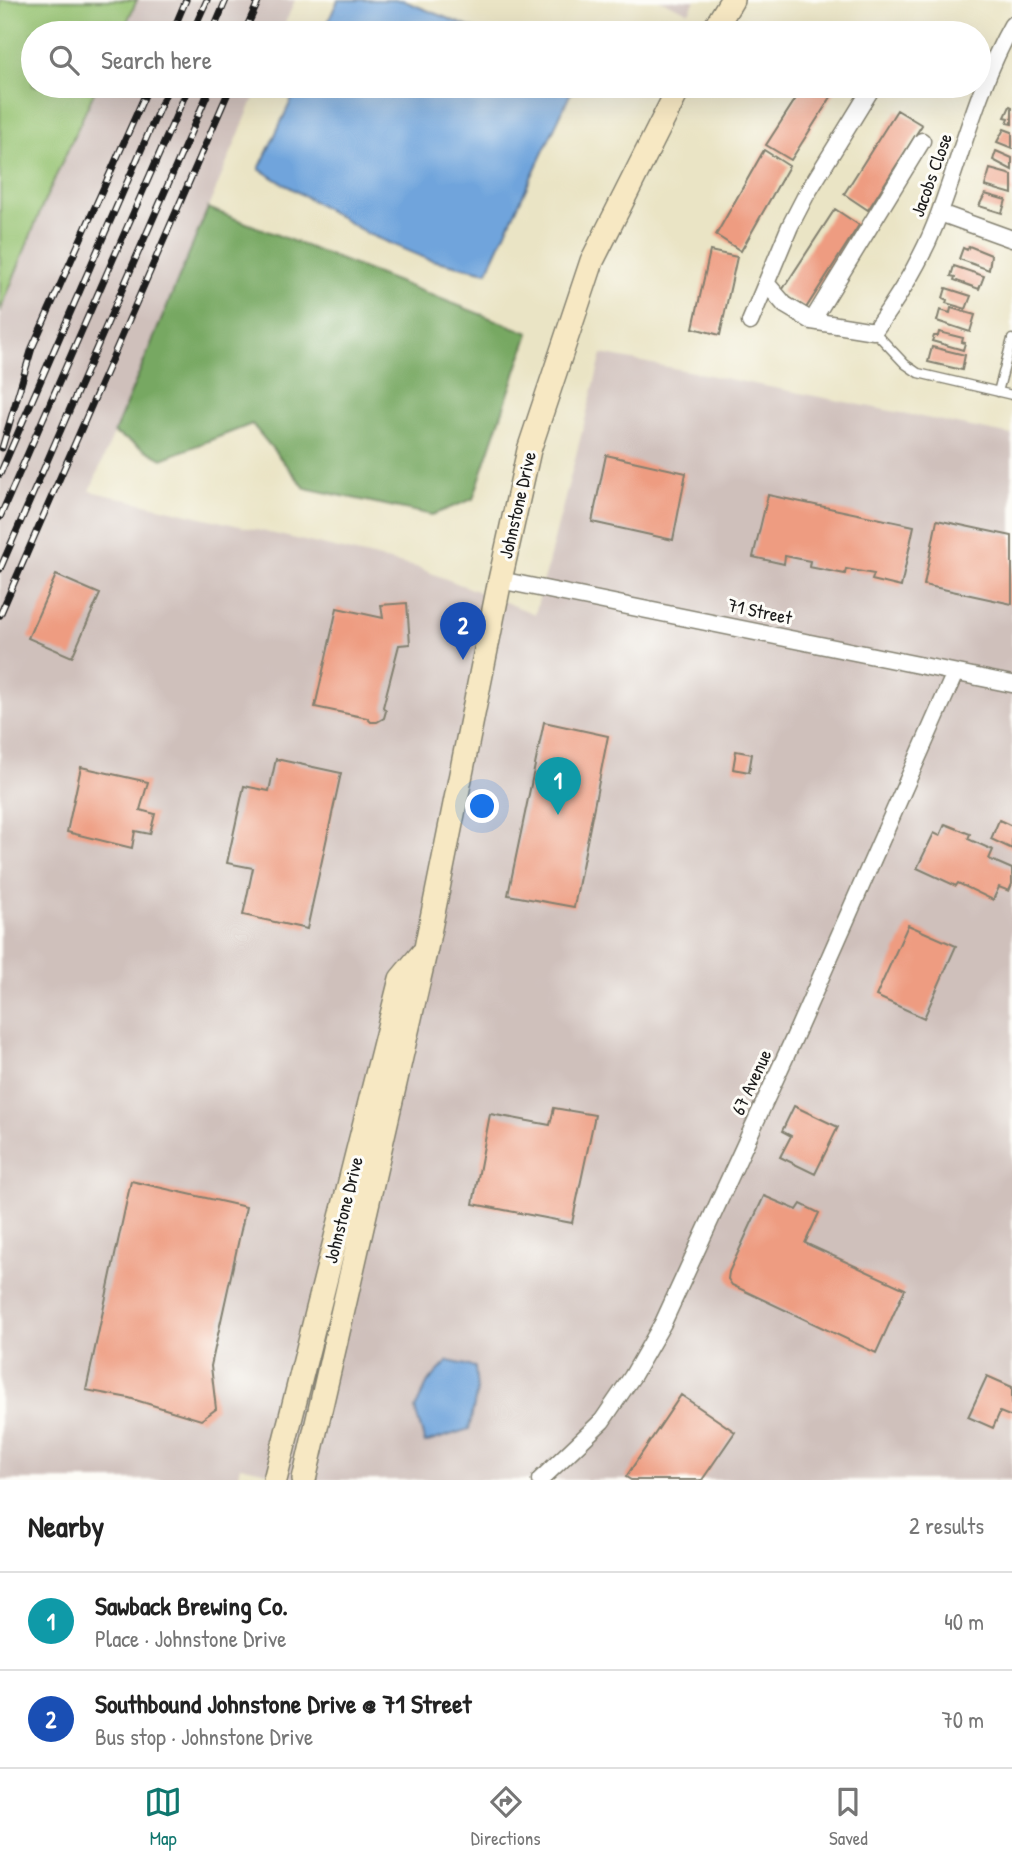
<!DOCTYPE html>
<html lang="en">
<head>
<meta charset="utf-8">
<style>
  :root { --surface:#fff; --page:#f2f2f2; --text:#222; --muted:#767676; --line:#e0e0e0; --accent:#0f766e }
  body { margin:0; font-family:"Patrick Hand",sans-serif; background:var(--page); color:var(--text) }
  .you { position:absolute; left:483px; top:807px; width:24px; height:24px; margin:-18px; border:5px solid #fff; border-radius:50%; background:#1a73e8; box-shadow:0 0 0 10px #1a73e833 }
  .badge { display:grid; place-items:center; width:46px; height:46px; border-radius:50%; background:var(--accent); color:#fff; font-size:23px; font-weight:700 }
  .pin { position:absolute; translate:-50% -58px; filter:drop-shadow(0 2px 4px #0008) }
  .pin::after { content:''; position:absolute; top:37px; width:24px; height:21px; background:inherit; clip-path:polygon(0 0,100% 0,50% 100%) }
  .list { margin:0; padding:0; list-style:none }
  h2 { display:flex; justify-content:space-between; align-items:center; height:91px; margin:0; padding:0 28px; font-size:30px }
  h2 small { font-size:23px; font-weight:400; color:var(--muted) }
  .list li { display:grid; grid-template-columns:46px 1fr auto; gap:21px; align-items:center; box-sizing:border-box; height:98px; padding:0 28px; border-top:2px solid var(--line) }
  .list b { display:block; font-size:26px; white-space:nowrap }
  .list p { margin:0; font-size:23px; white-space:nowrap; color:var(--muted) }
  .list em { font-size:23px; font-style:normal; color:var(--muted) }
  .icon { flex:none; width:38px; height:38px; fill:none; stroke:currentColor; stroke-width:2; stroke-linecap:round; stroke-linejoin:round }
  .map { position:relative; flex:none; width:1012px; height:1480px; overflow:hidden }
  .search { position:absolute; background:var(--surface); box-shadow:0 7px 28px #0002; left:21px; right:21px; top:21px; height:77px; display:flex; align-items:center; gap:18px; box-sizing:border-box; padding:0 24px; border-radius:38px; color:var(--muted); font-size:26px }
  .sheet { height:287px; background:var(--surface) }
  nav { display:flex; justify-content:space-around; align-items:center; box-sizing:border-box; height:98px; border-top:2px solid var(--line); background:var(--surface); font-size:19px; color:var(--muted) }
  nav a { display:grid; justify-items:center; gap:4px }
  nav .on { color:var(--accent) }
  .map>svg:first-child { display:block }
  .industrial { fill:#cfc0bb }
  .green { fill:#94c270; stroke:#586f46; stroke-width:2 }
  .forest { fill:#77a862; stroke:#4a623f; stroke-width:2 }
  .water { fill:#6fa4dc; stroke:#46607c; stroke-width:2 }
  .building { fill:#ee9c81 }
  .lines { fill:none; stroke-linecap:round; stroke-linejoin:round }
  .lane-casing { stroke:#838070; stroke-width:11 }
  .street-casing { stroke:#838070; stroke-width:19 }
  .secondary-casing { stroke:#838070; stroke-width:26 }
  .lane { stroke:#fff; stroke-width:8 }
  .street { stroke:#fff; stroke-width:16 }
  .secondary { stroke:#f7e8c3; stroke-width:23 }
  .rail-casing { stroke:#1c1c1c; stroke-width:7 }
  .rail { stroke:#fdfcf7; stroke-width:4.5; stroke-dasharray:13; stroke-linecap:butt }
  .labels { text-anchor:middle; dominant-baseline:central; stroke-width:6; stroke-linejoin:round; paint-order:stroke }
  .street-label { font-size:19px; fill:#1c1c1c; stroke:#fdfcf7 }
</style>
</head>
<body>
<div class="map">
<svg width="1012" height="1480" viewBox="0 0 1012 1480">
  <rect width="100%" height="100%" fill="#fdfcf7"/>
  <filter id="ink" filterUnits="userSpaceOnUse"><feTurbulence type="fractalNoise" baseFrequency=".0143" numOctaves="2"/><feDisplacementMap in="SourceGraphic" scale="14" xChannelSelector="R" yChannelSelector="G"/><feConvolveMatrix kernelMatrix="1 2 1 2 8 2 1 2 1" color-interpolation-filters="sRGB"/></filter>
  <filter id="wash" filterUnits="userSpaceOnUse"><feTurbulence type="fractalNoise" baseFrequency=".00686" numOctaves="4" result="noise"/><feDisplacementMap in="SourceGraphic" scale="28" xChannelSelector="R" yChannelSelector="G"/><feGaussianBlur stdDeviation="1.57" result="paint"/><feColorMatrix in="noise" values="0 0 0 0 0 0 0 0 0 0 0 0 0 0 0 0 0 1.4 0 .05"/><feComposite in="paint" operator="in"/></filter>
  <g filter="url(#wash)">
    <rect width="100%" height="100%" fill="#eae4c5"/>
    <path class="industrial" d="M 137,0 L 295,0 L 281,33 L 122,33 Z
      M 659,0 L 695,0 L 689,12 Z
      M 97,86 L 259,86 L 90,491 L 416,567 L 535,614 L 602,354 L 1012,435 L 1012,1480 L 304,1480 L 240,1466 L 237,1480 L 0,1480 L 0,312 L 44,202 Z"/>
    <path class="green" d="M 0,0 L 137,0 L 122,33 L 33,33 L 33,86 L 97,86 L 44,202 L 0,312 Z"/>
    <path class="forest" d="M 208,208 L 529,333 L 473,499 L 432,515 L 305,488 L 252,424 L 162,459 L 114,433 Z"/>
    <path class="water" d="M 338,0 L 402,0 L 484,33 L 323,33 Z
      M 298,86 L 574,86 L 487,272 L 427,259 L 368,234 L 259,169 Z
      M 448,1361 L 475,1367 L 477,1391 L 469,1429 L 425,1443 L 415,1409 L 428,1382 Z"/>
    <g id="blocks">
      <path class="building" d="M 804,86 L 838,86 L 791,160 L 766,145 Z
        M 1010,106 L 1012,107 L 1012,124 L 1007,123 L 1009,118 L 1005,117 Z
        M 897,110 L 922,125 L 868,210 L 844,194 Z
        M 1004,129 L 1012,132 L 1012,148 L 997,142 Z
        M 764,150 L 789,166 L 741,251 L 716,235 Z
        M 996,151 L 1012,158 L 1012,170 L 993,160 Z
        M 990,169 L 1012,175 L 1012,194 L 985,186 Z
        M 985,194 L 1006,200 L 1002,213 L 979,206 Z
        M 835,209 L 859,225 L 806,308 L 781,292 Z
        M 969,246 L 991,255 L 989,270 L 959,259 L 963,248 L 967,250 Z
        M 710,251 L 737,257 L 720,335 L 693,328 Z
        M 954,266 L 984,276 L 979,289 L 954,280 L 955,277 L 951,276 Z
        M 946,288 L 971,296 L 966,309 L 946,303 L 947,300 L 943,298 Z
        M 951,308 L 975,315 L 970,332 L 937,321 L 940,310 L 950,313 Z
        M 939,332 L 963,338 L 962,342 L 965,343 L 963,350 L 932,341 L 934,336 L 938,336 Z
        M 932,347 L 965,355 L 962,370 L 928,362 Z
        M 606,455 L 686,473 L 673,540 L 592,522 Z
        M 768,495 L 914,526 L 901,587 L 872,580 L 874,574 L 846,569 L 845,574 L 809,567 L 810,561 L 785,556 L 784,564 L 753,557 Z
        M 937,520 L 1012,536 L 1012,604 L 924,585 Z
        M 56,575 L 100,594 L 72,657 L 28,638 Z
        M 407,603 L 410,644 L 399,645 L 383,707 L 386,711 L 384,718 L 377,722 L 371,722 L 367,718 L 315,707 L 337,608 L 383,618 L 381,605 Z
        M 544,722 L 608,736 L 574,907 L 508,895 Z
        M 736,751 L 752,754 L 749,772 L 733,769 Z
        M 276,759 L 341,773 L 307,929 L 243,915 L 253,868 L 227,863 L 244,786 L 269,791 Z
        M 81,767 L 148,782 L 140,810 L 155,814 L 150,834 L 135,831 L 132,848 L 67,832 Z
        M 999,820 L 1012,826 L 1012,849 L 991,839 Z
        M 945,824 L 970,834 L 968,839 L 993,850 L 989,859 L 1012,869 L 1012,884 L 1009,891 L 999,887 L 993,900 L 958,883 L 956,886 L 917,868 L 934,833 L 940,836 Z
        M 908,925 L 956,946 L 924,1018 L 876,996 Z
        M 794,1106 L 838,1127 L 815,1174 L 780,1157 L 791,1136 L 782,1131 Z
        M 554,1108 L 595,1115 L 572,1223 L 473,1204 L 490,1114 L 550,1125 Z
        M 131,1181 L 246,1207 L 211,1366 L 216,1409 L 201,1420 L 129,1398 L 86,1390 Z
        M 764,1196 L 797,1210 L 801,1204 L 819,1213 L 805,1243 L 905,1289 L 876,1353 L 732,1285 L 728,1279 L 729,1272 Z
        M 987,1376 L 1012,1387 L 1012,1417 L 1000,1412 L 993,1428 L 968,1417 Z
        M 681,1395 L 735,1432 L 702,1480 L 631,1480 L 626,1477 Z"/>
    </g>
  </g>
  <g filter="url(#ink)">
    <use href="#blocks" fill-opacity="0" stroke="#838070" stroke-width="2"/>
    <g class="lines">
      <defs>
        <path id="lane" d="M 874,331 L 905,364 L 918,373 L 1012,395
          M 998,392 L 1012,339"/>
        <path id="street" d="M 940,213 L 1012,239
          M 767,284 L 785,305 L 812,321 L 874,331 C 898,298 920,263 935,225 C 961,158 977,87 1012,25
          M 812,321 L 922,141
          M 750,322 L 790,226 L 806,195 L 873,86
          M 500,580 L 1012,684
          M 540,1480 L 602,1421 L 632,1377 L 663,1323 L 794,1038 L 955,673"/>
        <path id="secondary" d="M 712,33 L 732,0
          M 275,1480 L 401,979 L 422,954
          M 304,1480 L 426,948 L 500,580 L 529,450 L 592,261 L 680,86"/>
      </defs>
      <use href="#lane" class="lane-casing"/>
      <use href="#street" class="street-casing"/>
      <use href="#secondary" class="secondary-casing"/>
      <use href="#lane" class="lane"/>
      <use href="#street" class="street"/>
      <use href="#secondary" class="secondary"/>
      <defs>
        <path id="rail" d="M 172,33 L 186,0
          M 192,33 L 207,0
          M 212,33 L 226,0
          M 244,33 L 259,0
          M 2,448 L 32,348 L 149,86
          M 0,474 L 169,86
          M 0,517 L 189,86
          M 0,569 L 211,86
          M 0,615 L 231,86"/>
      </defs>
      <use href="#rail" class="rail-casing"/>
      <use href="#rail" class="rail"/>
    </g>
  </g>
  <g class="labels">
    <g class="street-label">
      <text transform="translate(931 175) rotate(-70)">Jacobs Close</text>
      <text transform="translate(517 505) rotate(-77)">Johnstone Drive</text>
      <text transform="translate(760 611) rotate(12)">71 Street</text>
      <text transform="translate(751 1082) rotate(-65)">67 Avenue</text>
      <text transform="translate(343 1210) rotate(-76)">Johnstone Drive</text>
    </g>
  </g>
</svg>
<div class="you"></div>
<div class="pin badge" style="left:558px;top:815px;background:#0f9aa8">1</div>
<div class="pin badge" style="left:463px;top:660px;background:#1a4fb4">2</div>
<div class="search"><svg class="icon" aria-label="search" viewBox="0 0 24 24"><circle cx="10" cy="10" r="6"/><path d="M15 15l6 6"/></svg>Search here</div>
</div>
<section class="sheet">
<h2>Nearby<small>2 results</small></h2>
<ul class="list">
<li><span class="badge" style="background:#0f9aa8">1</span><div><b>Sawback Brewing Co.</b><p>Place · Johnstone Drive</p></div><em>40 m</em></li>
<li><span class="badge" style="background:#1a4fb4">2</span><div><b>Southbound Johnstone Drive @ 71 Street</b><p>Bus stop · Johnstone Drive</p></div><em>70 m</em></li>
</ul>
</section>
<nav>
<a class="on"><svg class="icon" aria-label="map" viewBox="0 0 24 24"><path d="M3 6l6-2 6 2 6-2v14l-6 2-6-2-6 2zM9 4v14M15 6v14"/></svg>Map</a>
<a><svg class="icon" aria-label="directions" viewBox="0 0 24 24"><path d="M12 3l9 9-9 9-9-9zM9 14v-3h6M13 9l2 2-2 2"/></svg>Directions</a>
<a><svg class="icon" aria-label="saved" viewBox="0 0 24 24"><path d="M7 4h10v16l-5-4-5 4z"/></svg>Saved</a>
</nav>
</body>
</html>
